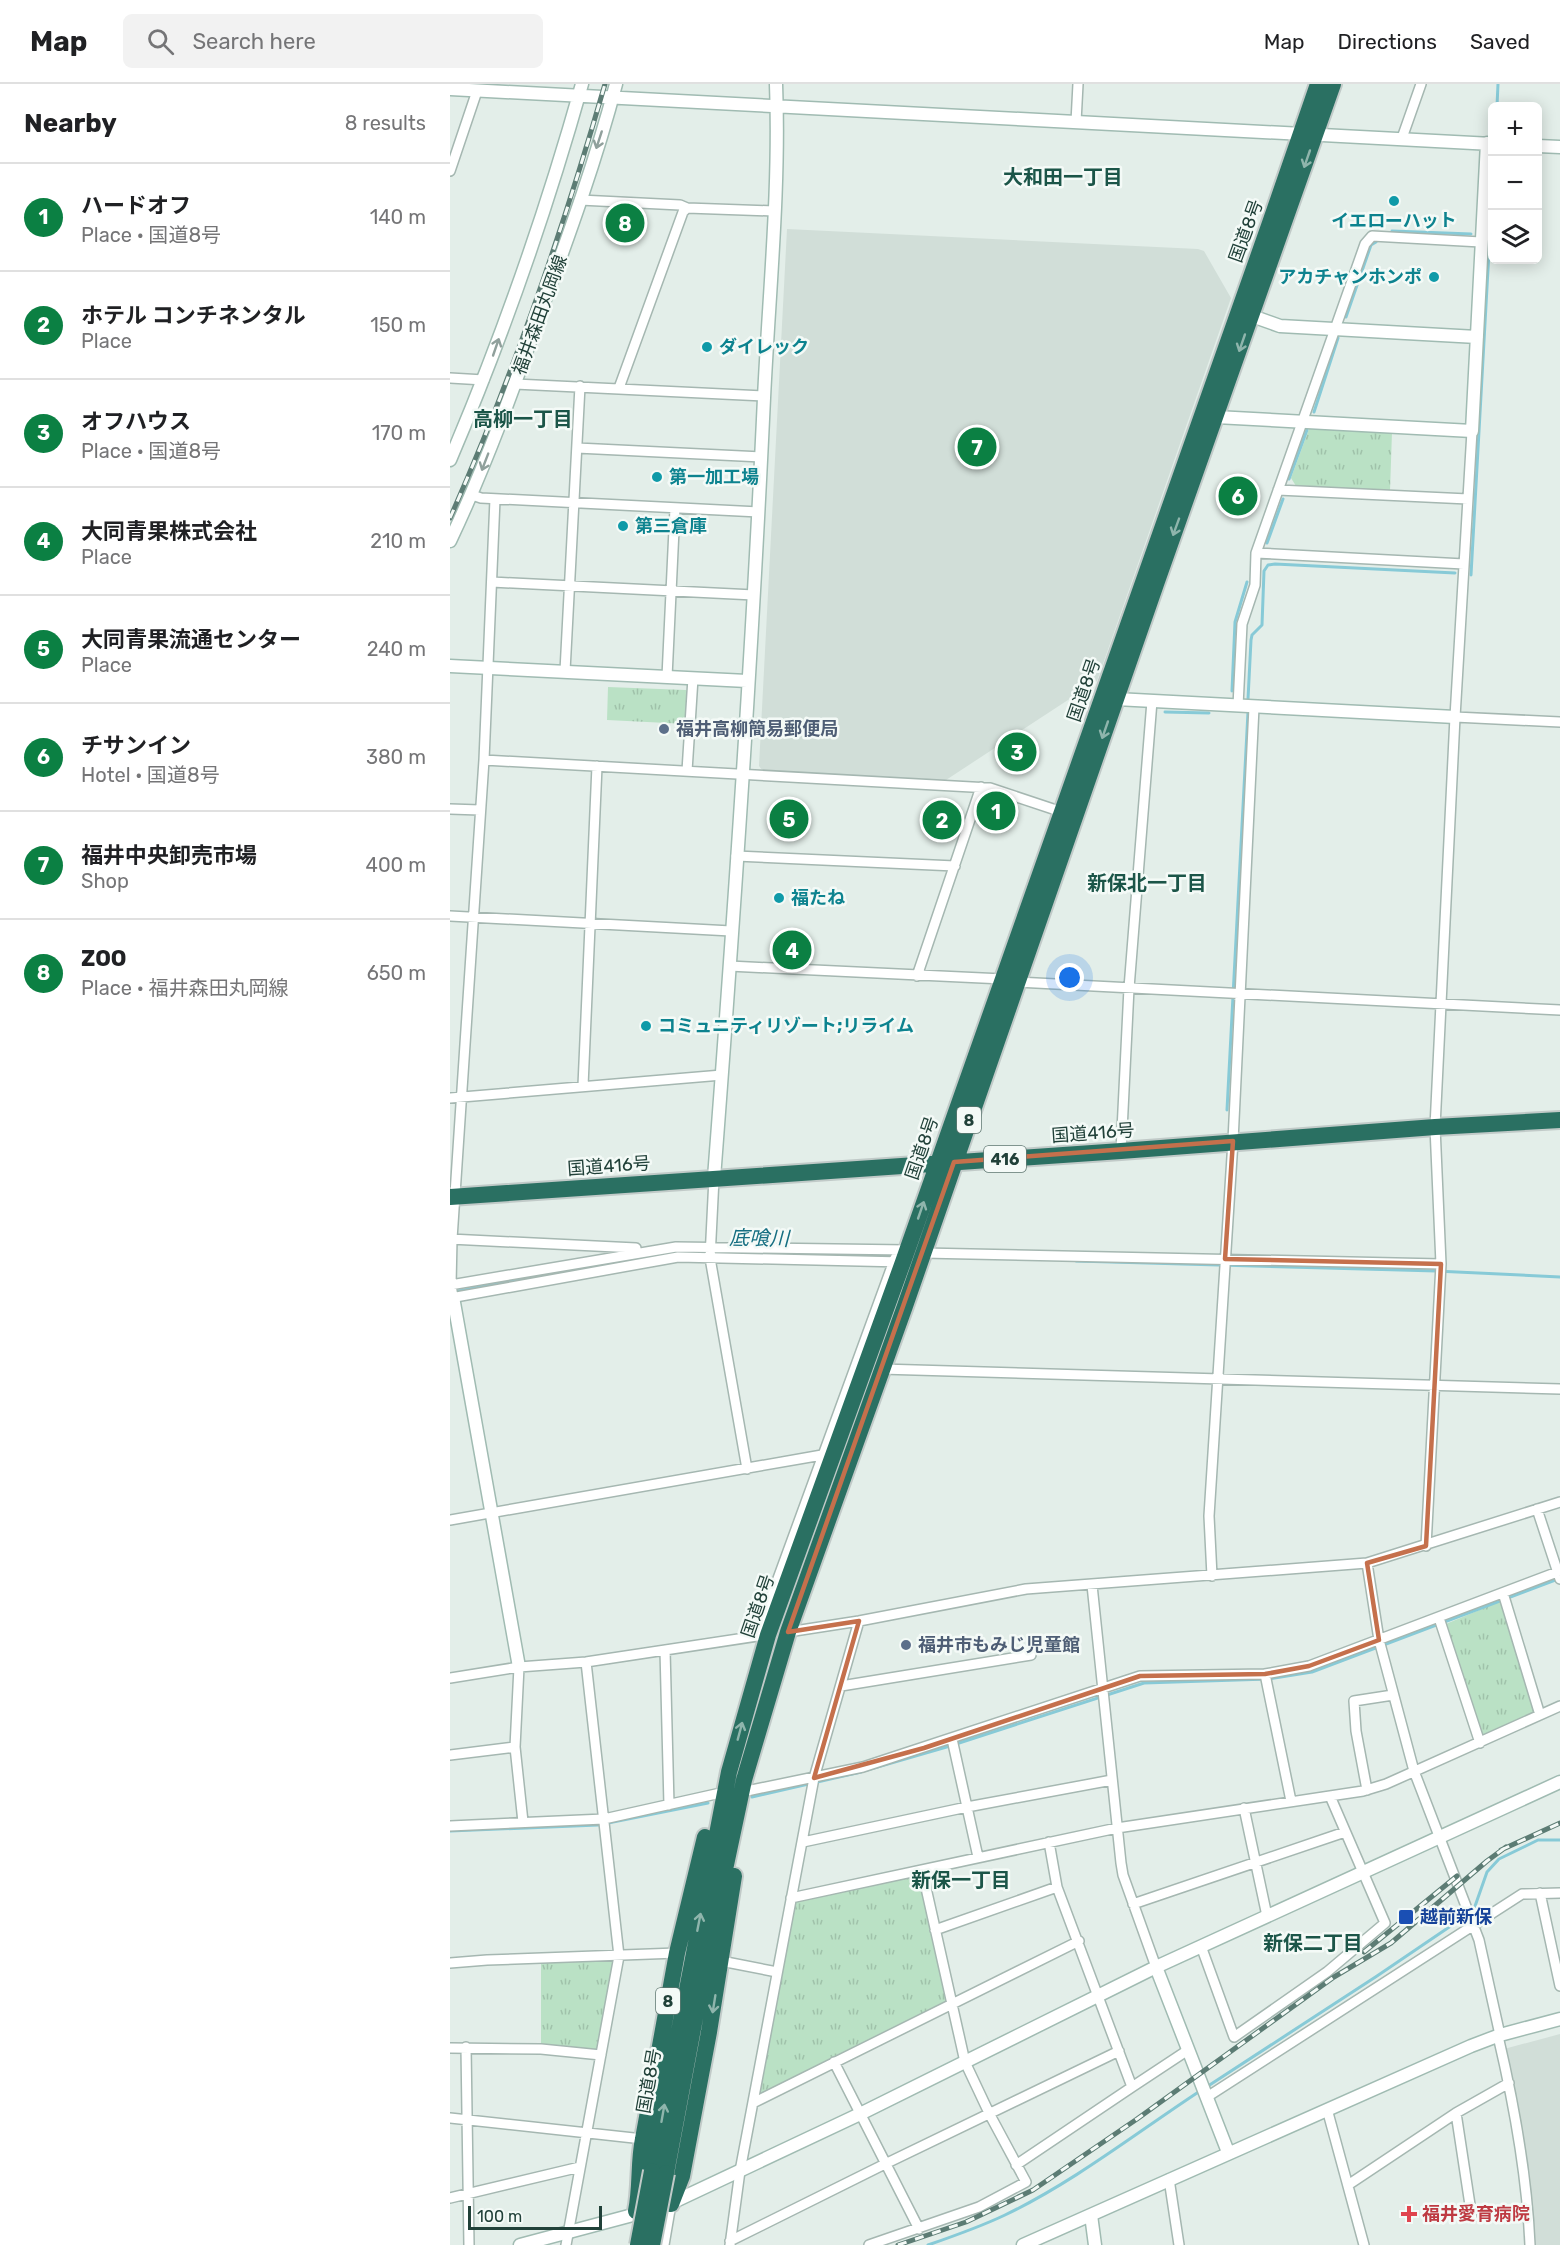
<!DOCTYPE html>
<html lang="en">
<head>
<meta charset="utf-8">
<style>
  :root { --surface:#fff; --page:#f2f2f2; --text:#202124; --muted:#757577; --line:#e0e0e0; --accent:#0b8043 }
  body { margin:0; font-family:Rubik,"Noto Sans JP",sans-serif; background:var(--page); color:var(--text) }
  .controls { position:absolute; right:18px; top:18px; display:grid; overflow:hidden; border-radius:9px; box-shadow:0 3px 15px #0003 }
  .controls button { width:54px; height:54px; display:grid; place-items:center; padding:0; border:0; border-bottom:2px solid var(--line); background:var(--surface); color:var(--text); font:30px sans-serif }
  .scale { position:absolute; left:18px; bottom:15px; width:134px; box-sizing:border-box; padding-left:6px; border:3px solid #214139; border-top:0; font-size:16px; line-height:21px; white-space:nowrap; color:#214139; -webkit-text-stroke:4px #f4faf7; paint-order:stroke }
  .you { position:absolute; left:620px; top:894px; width:21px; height:21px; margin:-15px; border:4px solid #fff; border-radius:50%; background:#1a73e8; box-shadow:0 0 0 9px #1a73e833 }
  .badge { display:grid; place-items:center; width:39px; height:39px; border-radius:50%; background:var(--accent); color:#fff; font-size:20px; font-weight:700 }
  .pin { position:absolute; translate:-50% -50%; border:3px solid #fff; box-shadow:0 2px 6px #0006 }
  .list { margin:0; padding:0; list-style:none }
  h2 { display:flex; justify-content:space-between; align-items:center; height:78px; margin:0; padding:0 24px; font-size:26px }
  h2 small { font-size:20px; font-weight:400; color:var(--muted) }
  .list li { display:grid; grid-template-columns:39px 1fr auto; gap:18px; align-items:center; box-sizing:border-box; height:108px; padding:0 24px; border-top:2px solid var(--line) }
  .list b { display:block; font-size:22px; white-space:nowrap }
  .list p { margin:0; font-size:20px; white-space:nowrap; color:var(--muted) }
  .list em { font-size:20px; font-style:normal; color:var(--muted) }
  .icon { flex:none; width:33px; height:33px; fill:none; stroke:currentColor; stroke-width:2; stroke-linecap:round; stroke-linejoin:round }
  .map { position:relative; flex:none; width:1110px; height:2161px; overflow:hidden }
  header { display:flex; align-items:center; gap:36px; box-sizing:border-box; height:84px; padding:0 30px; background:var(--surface); border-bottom:2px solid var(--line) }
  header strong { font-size:28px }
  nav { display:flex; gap:33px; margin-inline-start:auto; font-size:21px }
  .search { width:420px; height:54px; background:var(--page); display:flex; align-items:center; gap:15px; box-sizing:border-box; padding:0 21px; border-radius:9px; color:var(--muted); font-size:22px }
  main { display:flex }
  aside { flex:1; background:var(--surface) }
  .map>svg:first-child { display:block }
  .built { fill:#d1ded8 }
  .grass { fill:url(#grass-tufts) }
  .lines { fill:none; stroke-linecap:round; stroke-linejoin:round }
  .stream { stroke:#87cad7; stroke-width:3 }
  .street-casing { stroke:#a5b7b1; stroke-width:12 }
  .secondary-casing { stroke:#a0bbb2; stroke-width:15 }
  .highway-casing { stroke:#c1cac8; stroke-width:20 }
  .street { stroke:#fff; stroke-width:9 }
  .secondary { stroke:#fff; stroke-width:12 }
  .highway { stroke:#2a7062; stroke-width:16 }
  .rail-casing { stroke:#5c7c74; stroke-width:5 }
  .rail { stroke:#f4faf7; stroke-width:3; stroke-dasharray:9; stroke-linecap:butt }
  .highway-bridge-casing { stroke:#c1cac8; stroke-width:20; stroke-linecap:butt }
  .highway-bridge { stroke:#2a7062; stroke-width:16 }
  .oneway { stroke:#90a09c }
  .oneway2 { stroke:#8fb5ac }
  .marked { fill:none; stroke:#c5704c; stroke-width:4.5; stroke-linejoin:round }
  .culture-dot { fill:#0f9aa8; stroke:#f4faf7; stroke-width:2 }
  .service-dot { fill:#5c6f8a; stroke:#f4faf7; stroke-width:2 }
  .transit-dot { fill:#1a4fb4; stroke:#f4faf7; stroke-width:2 }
  .health-dot { fill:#e0444e; stroke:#f4faf7; stroke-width:2 }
  .labels { text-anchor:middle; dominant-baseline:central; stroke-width:5; stroke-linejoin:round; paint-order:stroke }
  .shield { fill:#f4faf7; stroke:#607872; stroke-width:1.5 }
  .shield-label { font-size:16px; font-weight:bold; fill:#214139 }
  .culture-label { font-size:18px; font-weight:bold; fill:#0d838f; stroke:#f4faf7; text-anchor:start }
  .street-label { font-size:18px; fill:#214139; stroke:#f4faf7 }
  .service-label { font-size:18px; font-weight:bold; fill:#4e5e75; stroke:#f4faf7; text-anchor:start }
  .transit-label { font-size:18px; font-weight:bold; fill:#164399; stroke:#f4faf7; text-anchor:start }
  .health-label { font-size:18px; font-weight:bold; fill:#be3a42; stroke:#f4faf7; text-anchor:start }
  .neighbourhood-label { font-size:20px; font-weight:bold; fill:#1b5548; stroke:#f4faf7 }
  .water-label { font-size:20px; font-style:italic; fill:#166f82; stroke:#f4faf7 }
</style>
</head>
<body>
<header>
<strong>Map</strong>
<div class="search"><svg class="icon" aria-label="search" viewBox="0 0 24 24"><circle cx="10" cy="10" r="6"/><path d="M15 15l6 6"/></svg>Search here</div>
<nav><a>Map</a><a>Directions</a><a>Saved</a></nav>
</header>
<main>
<aside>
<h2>Nearby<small>8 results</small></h2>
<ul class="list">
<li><span class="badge">1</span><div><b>ハードオフ</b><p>Place · 国道8号</p></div><em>140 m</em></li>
<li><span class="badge">2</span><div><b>ホテル コンチネンタル</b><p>Place</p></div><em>150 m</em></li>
<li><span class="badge">3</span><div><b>オフハウス</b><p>Place · 国道8号</p></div><em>170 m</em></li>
<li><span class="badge">4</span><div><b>大同青果株式会社</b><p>Place</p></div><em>210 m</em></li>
<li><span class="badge">5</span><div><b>大同青果流通センター</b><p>Place</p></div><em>240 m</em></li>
<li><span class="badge">6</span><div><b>チサンイン</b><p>Hotel · 国道8号</p></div><em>380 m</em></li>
<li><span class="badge">7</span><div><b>福井中央卸売市場</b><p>Shop</p></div><em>400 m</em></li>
<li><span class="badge">8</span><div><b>ZOO</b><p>Place · 福井森田丸岡線</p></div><em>650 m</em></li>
</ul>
</aside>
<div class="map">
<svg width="1110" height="2161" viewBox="0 0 1110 2161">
  <defs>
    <pattern id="grass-tufts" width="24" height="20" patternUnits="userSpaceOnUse" patternTransform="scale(1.5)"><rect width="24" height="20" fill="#bae1c5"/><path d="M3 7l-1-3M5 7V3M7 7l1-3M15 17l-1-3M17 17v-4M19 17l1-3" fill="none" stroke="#a0c2aa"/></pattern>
  </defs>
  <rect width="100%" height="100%" fill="#e3eee9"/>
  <path class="built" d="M 337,145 L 748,165 L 754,167 L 781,214 L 647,597 L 496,696 L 312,686 L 309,682 Z
    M 1110,1950 L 1110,2161 L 1083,2161 L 1054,1965 Z"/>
  <path class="grass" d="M 859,345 L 942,348 L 940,407 L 846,402 L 841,394 Z
    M 158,603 L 236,606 L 238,609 L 237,640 L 157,636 Z
    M 1051,1517 L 1090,1631 L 1032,1658 L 991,1542 Z
    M 472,1786 L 502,1920 L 303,2019 L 341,1814 Z
    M 165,1872 L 151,1971 L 91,1965 L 91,1874 Z"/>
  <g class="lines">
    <path class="stream" d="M 1047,22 L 1048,0
      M 942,147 L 1021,150
      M 896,233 L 921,161 L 926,158
      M 864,328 L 888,254
      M 839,395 L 857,346
      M 817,459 L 833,415
      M 1021,491 L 1042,113
      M 782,607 L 785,538 L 797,498
      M 798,615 L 801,556 L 802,551 L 812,541 L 814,487 L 818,481 L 825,480 L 1005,489
      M 715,628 L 759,629
      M 777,1026 L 798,628
      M 311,1169 L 446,1172
      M 626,1177 L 986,1187 L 1110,1193
      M 3,1208 L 203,1171
      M 506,1660 L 694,1599 L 818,1595 L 862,1588 L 1108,1495
      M 417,1686 L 500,1662
      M 302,1713 L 411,1688
      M 0,1747 L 148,1741 L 258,1719
      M 1024,1825 L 1037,1788 L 1049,1775 L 1088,1756 L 1110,1756
      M 755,2004 L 927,1892 L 1014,1833
      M 478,2161 C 504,2152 530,2143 555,2131 C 624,2098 686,2049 750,2007"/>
    <defs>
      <path id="street" d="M 626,38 L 628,0
        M 952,54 L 971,0
        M 0,87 L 27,7
        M 130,116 L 230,121 L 237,124 L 324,127
        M 0,294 L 34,296
        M 65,300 L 314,312
        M 169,304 L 233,128 L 237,124
        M 127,364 L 312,373
        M 828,406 L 1018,415
        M 22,411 L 31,414 L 309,428
        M 806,469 L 1014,480
        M 42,498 L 304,511
        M 115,587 L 130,302
        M 217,593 L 225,424
        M 788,622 L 792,540 L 805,501 L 806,469 L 915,160 L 922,152 L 1031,158
        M 1005,633 L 1110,638
        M 34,676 L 540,704 L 612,728
        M 237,687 L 243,594
        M 0,725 L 30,726
        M 286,772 L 505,782
        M 0,832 L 281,847
        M 279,882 L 553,895
        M 467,892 L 531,703
        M 567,898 L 1110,926
        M 133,1002 L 147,682
        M 0,1014 L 272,991
        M 671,1067 L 679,904 L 702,617
        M 264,1094 L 260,1174 L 297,1385
        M 0,1155 L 186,1164
        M 473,1169 L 991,1180
        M 0,1201 L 226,1163 L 457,1166
        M 3,1213 L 1,1201 L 2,1155 L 34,676 L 45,415
        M 0,1214 L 228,1173 L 453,1178
        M 431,1285 L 1110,1305
        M 1087,1425 L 1110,1495
        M 0,1436 L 372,1371
        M 976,1462 L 991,1180 L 985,1043 L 1005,633 L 1022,347
        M 917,1479 L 929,1556 L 964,1687 L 1029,1856 L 1050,1951
        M 762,1492 L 759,1432 L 783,1057 L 804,623
        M 642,1501 L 671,1779 L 673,1791 L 706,1883
        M 1053,1509 L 1090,1631
        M 989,1534 L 1030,1659
        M 338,1548 L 409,1537 L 576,1505 L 917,1479 L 1110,1418
        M 307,1552 L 445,1174
        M 215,1566 L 219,1721
        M 69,1583 L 65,1663 L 73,1738
        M 815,1590 L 841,1717
        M 0,1594 L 69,1583 L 136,1578 L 321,1550
        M 391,1602 L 581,1571
        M 502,1655 L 528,1773
        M 0,1671 L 65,1663
        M 917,1706 L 906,1647 L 904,1617 L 943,1611
        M 292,1708 L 413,1683 L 690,1592 L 815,1590 L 859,1582 L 1110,1487
        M 794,1724 L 817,1832
        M 0,1742 L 154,1735 L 275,1708
        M 353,1758 L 517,1723 L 662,1696
        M 1090,1809 L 1110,1902
        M 341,1814 L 667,1744 L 913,1707 L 936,1700 L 1110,1622
        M 683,1820 L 895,1748
        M 485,1846 L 607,1803
        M 751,1862 L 784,1953 L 877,1888 L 935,1839 L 880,1712
        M 271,1877 L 327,1888
        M 0,1879 L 37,1876 L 227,1869
        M 1048,1952 C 1064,2020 1077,2091 1080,2161
        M 16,1963 L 19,2161
        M 0,1964 L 91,1965 L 151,1971
        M 384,1978 L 469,2145
        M 682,2003 L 738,1966
        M 757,2013 L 1072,1810 L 1110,1809
        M 303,2019 L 629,1857
        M 877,2025 L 914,2161
        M 1006,2029 L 1022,2134
        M 0,2034 L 193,2055
        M 566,2081 L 682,2003 L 607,1803 L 599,1758
        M 719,2095 L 729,2161
        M 898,2101 L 1006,2029 L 1059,1999
        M 0,2114 L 130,2083
        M 280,2157 L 435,2080 L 669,1967
        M 116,2161 L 169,1872 L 136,1578
        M 214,2161 L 221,2120
        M 280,2161 L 290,2087 L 364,1694 L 409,1537
        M 419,2161 L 529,2123 L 576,2098 L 540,2031 L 515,1978 L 472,1786"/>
      <path id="secondary" d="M 0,5 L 1042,60
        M 1088,62 L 1110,63
        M 802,232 L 830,242 L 1027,253
        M 766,333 L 1022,347 L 1037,59
        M 0,376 C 52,254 96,128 132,0
        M 0,457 C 36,381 64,303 92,224 C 119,151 146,76 166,0
        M 0,582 L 297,597
        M 666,615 L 1005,633
        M 264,1094 C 284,834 302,574 314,314 C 319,209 330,104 326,0
        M 3,1213 L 69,1583
        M 706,1883 L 778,2068
        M 217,2121 L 410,2030 L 706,1883 L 1110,1698
        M 641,2131 L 645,2161
        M 70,2161 L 194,2128
        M 573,2161 L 1021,1962 L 1050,1951 L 1110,1935"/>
      <path id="highway" d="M 0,1113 L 671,1067 L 985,1043 L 1110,1036
        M 202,2087 L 279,1688 L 318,1551 L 453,1178 L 820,139 L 868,0
        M 216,2089 L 257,1870 L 294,1696 L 338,1548 L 455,1222 L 706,500 L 883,0
        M 221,2120 L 232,2092 L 259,1948 L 284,1792
        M 186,2127 C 191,2103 188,2079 193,2055 L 227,1869 L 255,1753"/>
    </defs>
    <use href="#street" class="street-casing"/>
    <use href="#secondary" class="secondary-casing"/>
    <use href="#highway" class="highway-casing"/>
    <use href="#street" class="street"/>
    <use href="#secondary" class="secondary"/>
    <use href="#highway" class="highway"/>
    <defs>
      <path id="rail" d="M 0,434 C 63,292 112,149 155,0
        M 1051,1766 L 1110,1739
        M 914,1868 L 1007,1792
        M 448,2161 L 516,2138 L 583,2106 L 687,2035 L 884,1893 L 941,1859 L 1037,1777 L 1056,1763"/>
    </defs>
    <use href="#rail" class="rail-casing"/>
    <use href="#rail" class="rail"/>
    <defs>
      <path id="highway-bridge" d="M 188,2161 L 202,2087
        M 202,2161 L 216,2089"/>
    </defs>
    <use href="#highway-bridge" class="highway-bridge-casing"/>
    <use href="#highway-bridge" class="highway-bridge"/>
  </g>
  <defs><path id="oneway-shaft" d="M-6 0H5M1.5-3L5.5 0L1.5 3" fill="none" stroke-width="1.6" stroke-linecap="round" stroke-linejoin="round" transform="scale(1.5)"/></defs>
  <g class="oneway">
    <use href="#oneway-shaft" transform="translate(149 56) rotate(108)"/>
    <use href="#oneway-shaft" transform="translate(46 263) rotate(-71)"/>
    <use href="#oneway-shaft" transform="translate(35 378) rotate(111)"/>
  </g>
  <g class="oneway2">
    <use href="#oneway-shaft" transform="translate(857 75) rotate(109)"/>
    <use href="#oneway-shaft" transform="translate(792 259) rotate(109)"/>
    <use href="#oneway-shaft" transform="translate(726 443) rotate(110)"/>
    <use href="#oneway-shaft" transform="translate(655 646) rotate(109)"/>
    <use href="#oneway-shaft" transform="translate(471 1126) rotate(-71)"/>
    <use href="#oneway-shaft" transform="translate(290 1647) rotate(-75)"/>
    <use href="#oneway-shaft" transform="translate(249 1838) rotate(-79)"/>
    <use href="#oneway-shaft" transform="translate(264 1920) rotate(99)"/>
    <use href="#oneway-shaft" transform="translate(213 2029) rotate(-80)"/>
  </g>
  <path class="marked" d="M 783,1057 L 775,1175 L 991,1180 L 976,1462 L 917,1479 L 929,1556 L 859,1582 L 815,1590 L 690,1592 L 474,1664 L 364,1694 L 409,1537 L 338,1548 L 504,1078 Z"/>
  <g class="culture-dot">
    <circle cx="944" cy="117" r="6"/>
    <circle cx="984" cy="193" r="6"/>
    <circle cx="257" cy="263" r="6"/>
    <circle cx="207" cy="393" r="6"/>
    <circle cx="173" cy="442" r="6"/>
    <circle cx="329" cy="814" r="6"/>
    <circle cx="196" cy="942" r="6"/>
  </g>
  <g class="service-dot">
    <circle cx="214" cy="645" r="6"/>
    <circle cx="456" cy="1561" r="6"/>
  </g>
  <rect class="transit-dot" x="948" y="1825" width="16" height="16" rx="3"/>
  <path class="health-dot" d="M956 2121h6v6h6v6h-6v6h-6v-6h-6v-6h6z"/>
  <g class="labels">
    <g class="shield">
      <rect x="507" y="1023" width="24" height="26" rx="4.5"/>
      <rect x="534" y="1062" width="42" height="26" rx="4.5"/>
      <rect x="206" y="1904" width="24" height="26" rx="4.5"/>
    </g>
    <g class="shield-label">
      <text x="519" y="1036">8</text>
      <text x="555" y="1075">416</text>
      <text x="218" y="1917">8</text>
    </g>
    <g class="culture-label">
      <text x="944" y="137" text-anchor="middle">イエローハット</text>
      <text x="972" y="193" text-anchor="end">アカチャンホンポ</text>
      <text x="269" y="263">ダイレック</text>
      <text x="219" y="393">第一加工場</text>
      <text x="185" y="442">第三倉庫</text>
      <text x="341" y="814">福たね</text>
      <text x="208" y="942">コミュニティリゾート;リライム</text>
    </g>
    <g class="street-label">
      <text transform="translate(796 147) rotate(-70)">国道8号</text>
      <text transform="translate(90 231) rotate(-70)">福井森田丸岡線</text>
      <text transform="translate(634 606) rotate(-71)">国道8号</text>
      <text transform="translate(643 1049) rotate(-4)">国道416号</text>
      <text transform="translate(472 1064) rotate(-71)">国道8号</text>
      <text transform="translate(159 1082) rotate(-4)">国道416号</text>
      <text transform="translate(308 1522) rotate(-71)">国道8号</text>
      <text transform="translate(199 1997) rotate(-80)">国道8号</text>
    </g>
    <g class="service-label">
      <text x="226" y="645">福井高柳簡易郵便局</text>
      <text x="468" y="1561">福井市もみじ児童館</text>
    </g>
    <g class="transit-label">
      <text x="970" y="1833">越前新保</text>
    </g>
    <g class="health-label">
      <text x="972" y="2130">福井愛育病院</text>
    </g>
    <g class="neighbourhood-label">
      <text x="613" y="93">大和田一丁目</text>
      <text x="73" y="335">高柳一丁目</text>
      <text x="697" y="799">新保北一丁目</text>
      <text x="511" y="1796">新保一丁目</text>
      <text x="863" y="1859">新保二丁目</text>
    </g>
    <g class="water-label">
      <text transform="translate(309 1154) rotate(1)">底喰川</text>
    </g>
  </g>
</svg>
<div class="controls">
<button>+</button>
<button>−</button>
<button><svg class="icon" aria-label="layers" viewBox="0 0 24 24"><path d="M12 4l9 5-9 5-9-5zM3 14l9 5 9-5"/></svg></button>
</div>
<div class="scale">100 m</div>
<div class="you"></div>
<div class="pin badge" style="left:546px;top:727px">1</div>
<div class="pin badge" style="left:492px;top:736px">2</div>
<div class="pin badge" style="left:567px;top:668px">3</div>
<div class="pin badge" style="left:342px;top:866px">4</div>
<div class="pin badge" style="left:339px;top:735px">5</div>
<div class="pin badge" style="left:788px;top:412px">6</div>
<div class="pin badge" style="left:527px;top:363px">7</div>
<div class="pin badge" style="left:175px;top:139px">8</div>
</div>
</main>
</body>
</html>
